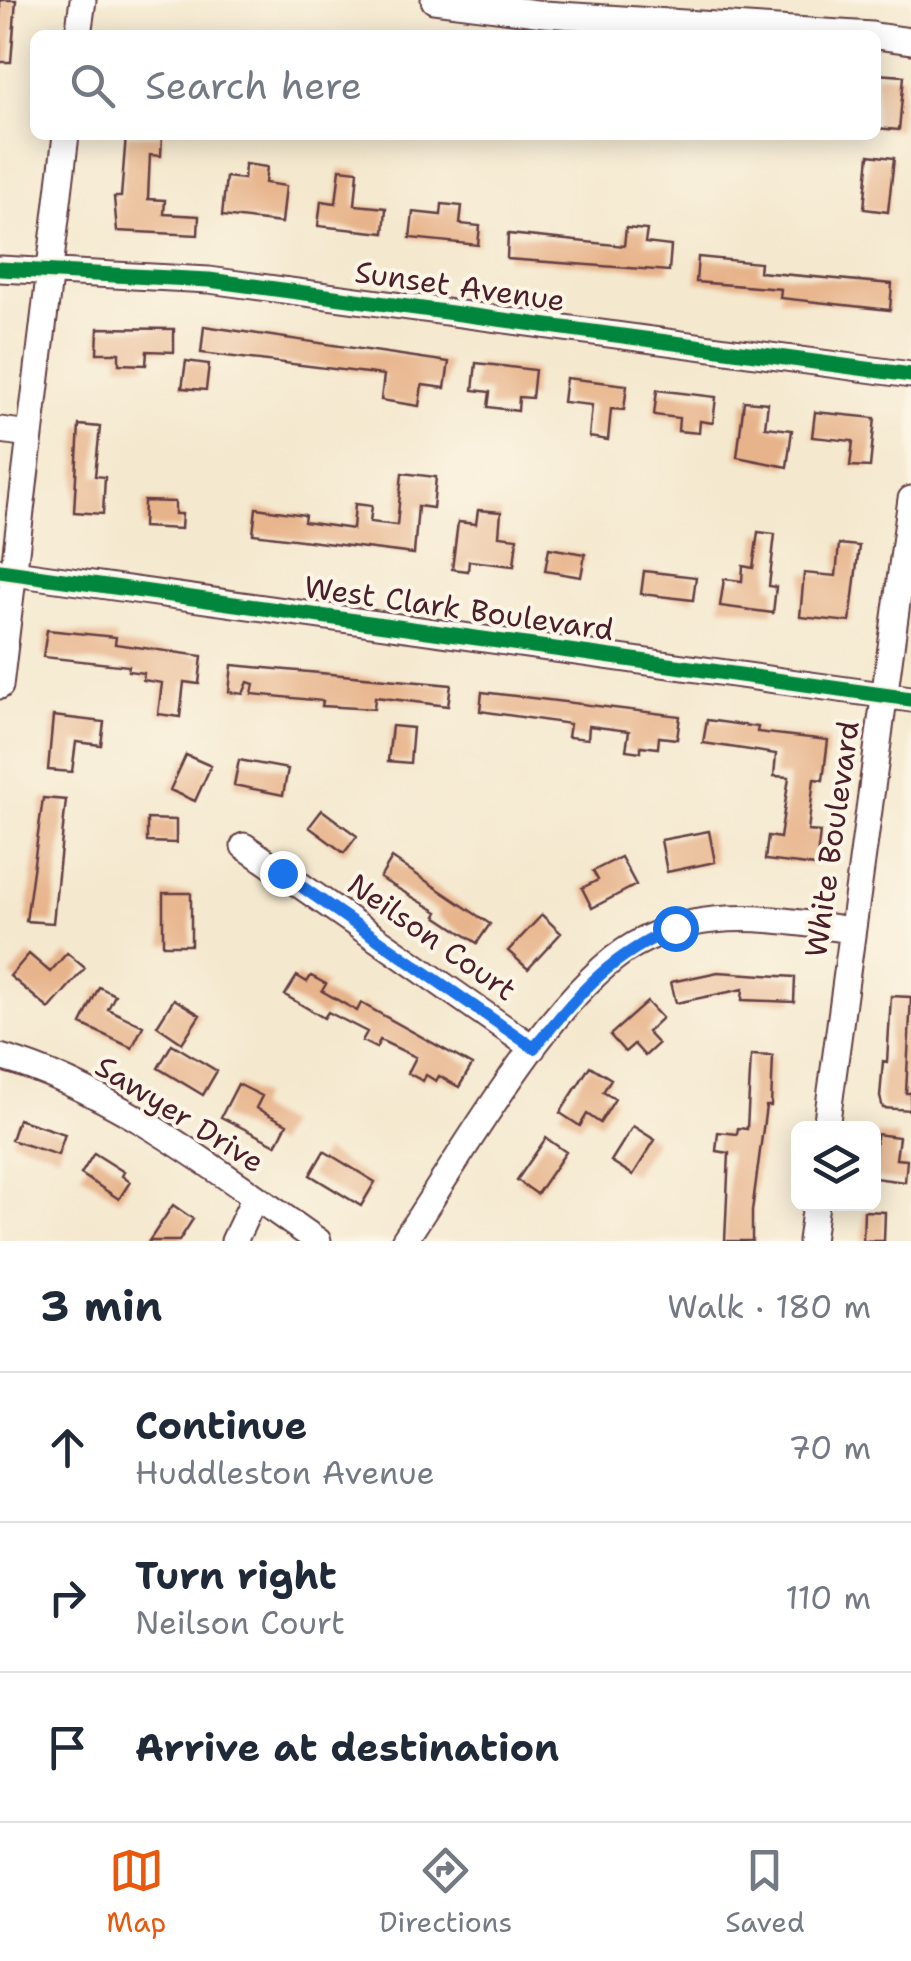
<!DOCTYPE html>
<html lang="en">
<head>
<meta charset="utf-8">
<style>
  :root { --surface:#fff; --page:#f6f6f7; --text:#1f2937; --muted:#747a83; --line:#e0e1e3; --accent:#ea580c }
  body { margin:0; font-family:"Shantell Sans",sans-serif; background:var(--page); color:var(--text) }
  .controls { position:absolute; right:30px; bottom:30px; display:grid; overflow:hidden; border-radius:15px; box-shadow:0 5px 25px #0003 }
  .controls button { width:90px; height:90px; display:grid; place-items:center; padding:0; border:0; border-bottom:2px solid var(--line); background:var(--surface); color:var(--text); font:50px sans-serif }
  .stop { position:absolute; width:30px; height:30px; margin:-22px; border:8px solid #1a73e8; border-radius:50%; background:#fff }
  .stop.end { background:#1a73e8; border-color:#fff; box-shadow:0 2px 10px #0008 }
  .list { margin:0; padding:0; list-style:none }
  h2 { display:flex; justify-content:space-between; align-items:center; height:130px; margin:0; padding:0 40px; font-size:42px }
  h2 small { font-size:32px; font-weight:400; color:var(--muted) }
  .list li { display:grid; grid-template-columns:65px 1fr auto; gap:30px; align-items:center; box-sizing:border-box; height:150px; padding:0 40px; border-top:2px solid var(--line) }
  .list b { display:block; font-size:38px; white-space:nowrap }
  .list p { margin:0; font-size:32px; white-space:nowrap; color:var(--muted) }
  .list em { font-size:32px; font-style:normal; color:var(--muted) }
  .icon { flex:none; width:55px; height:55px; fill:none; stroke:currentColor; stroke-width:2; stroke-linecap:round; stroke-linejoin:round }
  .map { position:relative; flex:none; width:911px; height:1241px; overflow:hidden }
  .search { position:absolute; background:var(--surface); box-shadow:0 5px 25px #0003; left:30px; right:30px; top:30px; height:110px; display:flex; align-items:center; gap:25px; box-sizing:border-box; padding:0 35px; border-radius:15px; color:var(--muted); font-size:38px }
  .sheet { height:580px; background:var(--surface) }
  nav { display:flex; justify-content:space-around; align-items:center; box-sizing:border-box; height:140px; border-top:2px solid var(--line); background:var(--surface); font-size:28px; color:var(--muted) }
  nav a { display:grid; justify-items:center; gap:5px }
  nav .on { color:var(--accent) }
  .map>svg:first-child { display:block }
  .building { fill:#e7b38a }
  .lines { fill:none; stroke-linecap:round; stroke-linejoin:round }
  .minor-casing { stroke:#643d43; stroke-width:29 }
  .minor { stroke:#fff; stroke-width:25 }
  .cycleway-casing { stroke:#fcf5e5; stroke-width:21 }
  .cycleway { stroke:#00873e; stroke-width:15 }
  .route { stroke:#1a73e8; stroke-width:12 }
  .labels { text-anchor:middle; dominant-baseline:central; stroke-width:8; stroke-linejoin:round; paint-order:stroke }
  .street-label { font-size:30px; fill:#4a1f2b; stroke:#fcf5e5 }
</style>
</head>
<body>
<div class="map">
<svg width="911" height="1241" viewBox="0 0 911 1241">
  <rect width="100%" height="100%" fill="#fcf5e5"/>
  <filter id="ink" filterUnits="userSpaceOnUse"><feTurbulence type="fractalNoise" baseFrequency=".01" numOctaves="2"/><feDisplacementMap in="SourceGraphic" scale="20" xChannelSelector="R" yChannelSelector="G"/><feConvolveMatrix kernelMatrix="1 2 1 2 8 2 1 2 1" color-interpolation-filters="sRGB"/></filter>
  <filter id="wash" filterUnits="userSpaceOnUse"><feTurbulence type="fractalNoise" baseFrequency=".0048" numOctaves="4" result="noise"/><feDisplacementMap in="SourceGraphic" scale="40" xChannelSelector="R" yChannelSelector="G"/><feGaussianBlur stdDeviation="2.25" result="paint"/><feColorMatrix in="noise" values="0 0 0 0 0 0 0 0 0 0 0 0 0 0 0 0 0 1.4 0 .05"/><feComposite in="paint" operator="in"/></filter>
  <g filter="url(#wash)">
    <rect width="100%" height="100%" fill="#f4e8ce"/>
    <g id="blocks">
      <path class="building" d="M 0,0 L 16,0 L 11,62 L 0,62 Z
        M 876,74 L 904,76 L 899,130 L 876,128 Z
        M 126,135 L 162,135 L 161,156 L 150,155 L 148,199 L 165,200 L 164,214 L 199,216 L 198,235 L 117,231 L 114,197 L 121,197 Z
        M 869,155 L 894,158 L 888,212 L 864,209 Z
        M 245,164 L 267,167 L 265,183 L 286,186 L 282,223 L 222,216 L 226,177 L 244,179 Z
        M 340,169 L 358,171 L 355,205 L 386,208 L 384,233 L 318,226 L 321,201 L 336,203 Z
        M 442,204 L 462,206 L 460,224 L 480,226 L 478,245 L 410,238 L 413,212 L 441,215 Z
        M 626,228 L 647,230 L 645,243 L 671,246 L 669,271 L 507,259 L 508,234 L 624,246 Z
        M 698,257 L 760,263 L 759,272 L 892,284 L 890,310 L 780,298 L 781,289 L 696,282 Z
        M 204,326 L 449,362 L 445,388 L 422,385 L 419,406 L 381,400 L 384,375 L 201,353 Z
        M 98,328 L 174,329 L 174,352 L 147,351 L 146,365 L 119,364 L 119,353 L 97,353 Z
        M 186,361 L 209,364 L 206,390 L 182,388 Z
        M 476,363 L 535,370 L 532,398 L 519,397 L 518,411 L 488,407 L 490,392 L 473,390 Z
        M 566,378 L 627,385 L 624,410 L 611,409 L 608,440 L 589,437 L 592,405 L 563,402 Z
        M 657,390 L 716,397 L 713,423 L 700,421 L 699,433 L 678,431 L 679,418 L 654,415 Z
        M 744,401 L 768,403 L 765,427 L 792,430 L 787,467 L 737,457 Z
        M 815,412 L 875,418 L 870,467 L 850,466 L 853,441 L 812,437 Z
        M 79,425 L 100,427 L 95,476 L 105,477 L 103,514 L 74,512 Z
        M 402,473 L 436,477 L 433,508 L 418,506 L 414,554 L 253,534 L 256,508 L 305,515 L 304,522 L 353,529 L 355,504 L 372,506 L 370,522 L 397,525 Z
        M 144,501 L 175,502 L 175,514 L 182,514 L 181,529 L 143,527 Z
        M 478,510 L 501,512 L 499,536 L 517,538 L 514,566 L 469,561 L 468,571 L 452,569 L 458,522 L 476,524 Z
        M 758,532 L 775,534 L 769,586 L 776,587 L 773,613 L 720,606 L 724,579 L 742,581 L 743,566 L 753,568 Z
        M 839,544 L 859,546 L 850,622 L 800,617 L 804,573 L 836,576 Z
        M 549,548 L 585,554 L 581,577 L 545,571 Z
        M 644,571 L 696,577 L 693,600 L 641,594 Z
        M 47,630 L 116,637 L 115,644 L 202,656 L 199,684 L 184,682 L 180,717 L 158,714 L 162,683 L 143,680 L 144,673 L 128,671 L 129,666 L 43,657 Z
        M 232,665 L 451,685 L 448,706 L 375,697 L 374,709 L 322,706 L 323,701 L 252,694 L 254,684 L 248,682 L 243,694 L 229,692 Z
        M 482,692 L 680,716 L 677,739 L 659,737 L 658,748 L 641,746 L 641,752 L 626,750 L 629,731 L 589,726 L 588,739 L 568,737 L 570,724 L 480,711 Z
        M 53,716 L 104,722 L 101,745 L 76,742 L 72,772 L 48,770 Z
        M 707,720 L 758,727 L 757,732 L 828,740 L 823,780 L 814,779 L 808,831 L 820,832 L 816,866 L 765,860 L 768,836 L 780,838 L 789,777 L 774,776 L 776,754 L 703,743 Z
        M 392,726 L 413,728 L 410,763 L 388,761 Z
        M 186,755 L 211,766 L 195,801 L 170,790 Z
        M 239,760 L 288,769 L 283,795 L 234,785 Z
        M 43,798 L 66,800 L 53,923 L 26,921 Z
        M 322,810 L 357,836 L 344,853 L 309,827 Z
        M 147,819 L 176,820 L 176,843 L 147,842 Z
        M 709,831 L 715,862 L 667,872 L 661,840 Z
        M 621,857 L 636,885 L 592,908 L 582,888 L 598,880 L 593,871 Z
        M 392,858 L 490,924 L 477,943 L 436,916 L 438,912 L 380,878 Z
        M 163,893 L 191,893 L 191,945 L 163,945 Z
        M 542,915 L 561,933 L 528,969 L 508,951 Z
        M 67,953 L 85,968 L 49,1009 L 10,976 L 29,954 L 50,972 Z
        M 718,972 L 795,977 L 794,1002 L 742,1000 L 743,989 L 676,1003 L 671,982 Z
        M 297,976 L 307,982 L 311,976 L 326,984 L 322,991 L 357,1011 L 361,1003 L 472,1065 L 459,1087 L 439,1076 L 436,1081 L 426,1075 L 423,1081 L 408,1073 L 416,1057 L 380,1040 L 376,1048 L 362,1041 L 367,1032 L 328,1012 L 324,1018 L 285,995 Z
        M 99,987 L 115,995 L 108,1009 L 143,1026 L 132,1048 L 81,1024 Z
        M 891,996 L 911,997 L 906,1093 L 911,1093 L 910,1110 L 883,1108 L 880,1097 L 883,1061 L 887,1062 Z
        M 174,999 L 200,1015 L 182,1043 L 157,1026 Z
        M 647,1002 L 662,1018 L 647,1032 L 658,1044 L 645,1056 L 634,1044 L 625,1052 L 610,1035 Z
        M 172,1044 L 217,1071 L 203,1095 L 158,1068 Z
        M 751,1055 L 773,1056 L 771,1106 L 766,1106 L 752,1211 L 752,1241 L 725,1241 L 729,1153 L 716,1151 L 718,1132 L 737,1134 L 738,1128 L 747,1129 Z
        M 590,1066 L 611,1079 L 603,1092 L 615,1099 L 600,1123 L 587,1114 L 580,1126 L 560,1113 Z
        M 238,1084 L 262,1096 L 256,1108 L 287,1124 L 276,1145 L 221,1117 Z
        M 18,1119 L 65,1134 L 58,1155 L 11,1140 Z
        M 633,1126 L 655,1140 L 633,1175 L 611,1161 Z
        M 876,1134 L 899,1137 L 896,1159 L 907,1160 L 905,1182 L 874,1178 Z
        M 546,1138 L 566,1152 L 537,1194 L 517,1180 Z
        M 324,1151 L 375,1182 L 361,1206 L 310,1175 Z
        M 94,1153 L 124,1172 L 122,1176 L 130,1182 L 119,1199 L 81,1174 Z
        M 173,1205 L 193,1219 L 179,1241 L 149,1241 Z
        M 864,1211 L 885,1212 L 884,1241 L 863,1241 Z"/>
    </g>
  </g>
  <g filter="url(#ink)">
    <use href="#blocks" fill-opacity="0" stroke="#643d43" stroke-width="2.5"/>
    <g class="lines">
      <defs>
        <path id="minor" d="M 434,0 L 544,14 L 872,35
          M 78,35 L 83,0
          M 876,36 L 911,41
          M 0,269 L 209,280 L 911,375
          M 0,430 L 29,434
          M 0,571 L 911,699
          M 0,686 L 66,135
          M 244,846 L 533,1048
          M 0,1057 C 112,1088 223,1175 318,1241
          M 826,1128 L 911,499
          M 234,1241 L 254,1199
          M 404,1241 C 458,1161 553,991 634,945 C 657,932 688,922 714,920 C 761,915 806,924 852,930
          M 811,1241 L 816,1204"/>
      </defs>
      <use href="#minor" class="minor-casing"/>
      <use href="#minor" class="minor"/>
      <defs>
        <path id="cycleway" d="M 0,269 L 209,280 L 911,375
          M 0,571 L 911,699"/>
      </defs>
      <use href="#cycleway" class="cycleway-casing"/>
      <use href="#cycleway" class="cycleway"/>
    </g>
  </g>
  <g class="lines" filter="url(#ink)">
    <path class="route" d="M 282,873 L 534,1048 C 580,993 607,957 675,928"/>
  </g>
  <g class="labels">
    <g class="street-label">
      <text transform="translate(460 286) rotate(8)">Sunset Avenue</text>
      <text transform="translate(459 608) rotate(8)">West Clark Boulevard</text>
      <text transform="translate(832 839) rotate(-82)">White Boulevard</text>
      <text transform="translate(432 937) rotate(35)">Neilson Court</text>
      <text transform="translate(180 1114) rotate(32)">Sawyer Drive</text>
    </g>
  </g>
</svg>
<div class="controls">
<button><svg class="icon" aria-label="layers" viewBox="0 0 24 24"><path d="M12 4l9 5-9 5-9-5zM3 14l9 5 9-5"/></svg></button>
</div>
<div class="stop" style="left:675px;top:928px"></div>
<div class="stop end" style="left:282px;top:873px"></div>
<div class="search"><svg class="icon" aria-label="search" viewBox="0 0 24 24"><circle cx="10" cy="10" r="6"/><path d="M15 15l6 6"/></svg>Search here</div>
</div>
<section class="sheet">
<h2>3 min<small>Walk · 180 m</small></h2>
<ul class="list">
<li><svg class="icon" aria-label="ahead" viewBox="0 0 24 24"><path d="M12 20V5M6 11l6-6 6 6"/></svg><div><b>Continue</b><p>Huddleston Avenue</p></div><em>70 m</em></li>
<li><svg class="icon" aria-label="right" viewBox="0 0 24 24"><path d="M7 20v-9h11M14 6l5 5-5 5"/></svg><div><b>Turn right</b><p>Neilson Court</p></div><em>110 m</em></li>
<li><svg class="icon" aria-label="arrive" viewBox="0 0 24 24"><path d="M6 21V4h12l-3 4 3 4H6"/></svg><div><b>Arrive at destination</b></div></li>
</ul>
</section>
<nav>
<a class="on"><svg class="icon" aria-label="map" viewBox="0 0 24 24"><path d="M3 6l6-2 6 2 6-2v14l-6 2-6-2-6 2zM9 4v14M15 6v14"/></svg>Map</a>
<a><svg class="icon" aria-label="directions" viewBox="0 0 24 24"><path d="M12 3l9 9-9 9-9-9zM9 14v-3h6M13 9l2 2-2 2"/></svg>Directions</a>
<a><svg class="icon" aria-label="saved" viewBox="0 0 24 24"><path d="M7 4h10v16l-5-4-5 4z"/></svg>Saved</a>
</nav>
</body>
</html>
